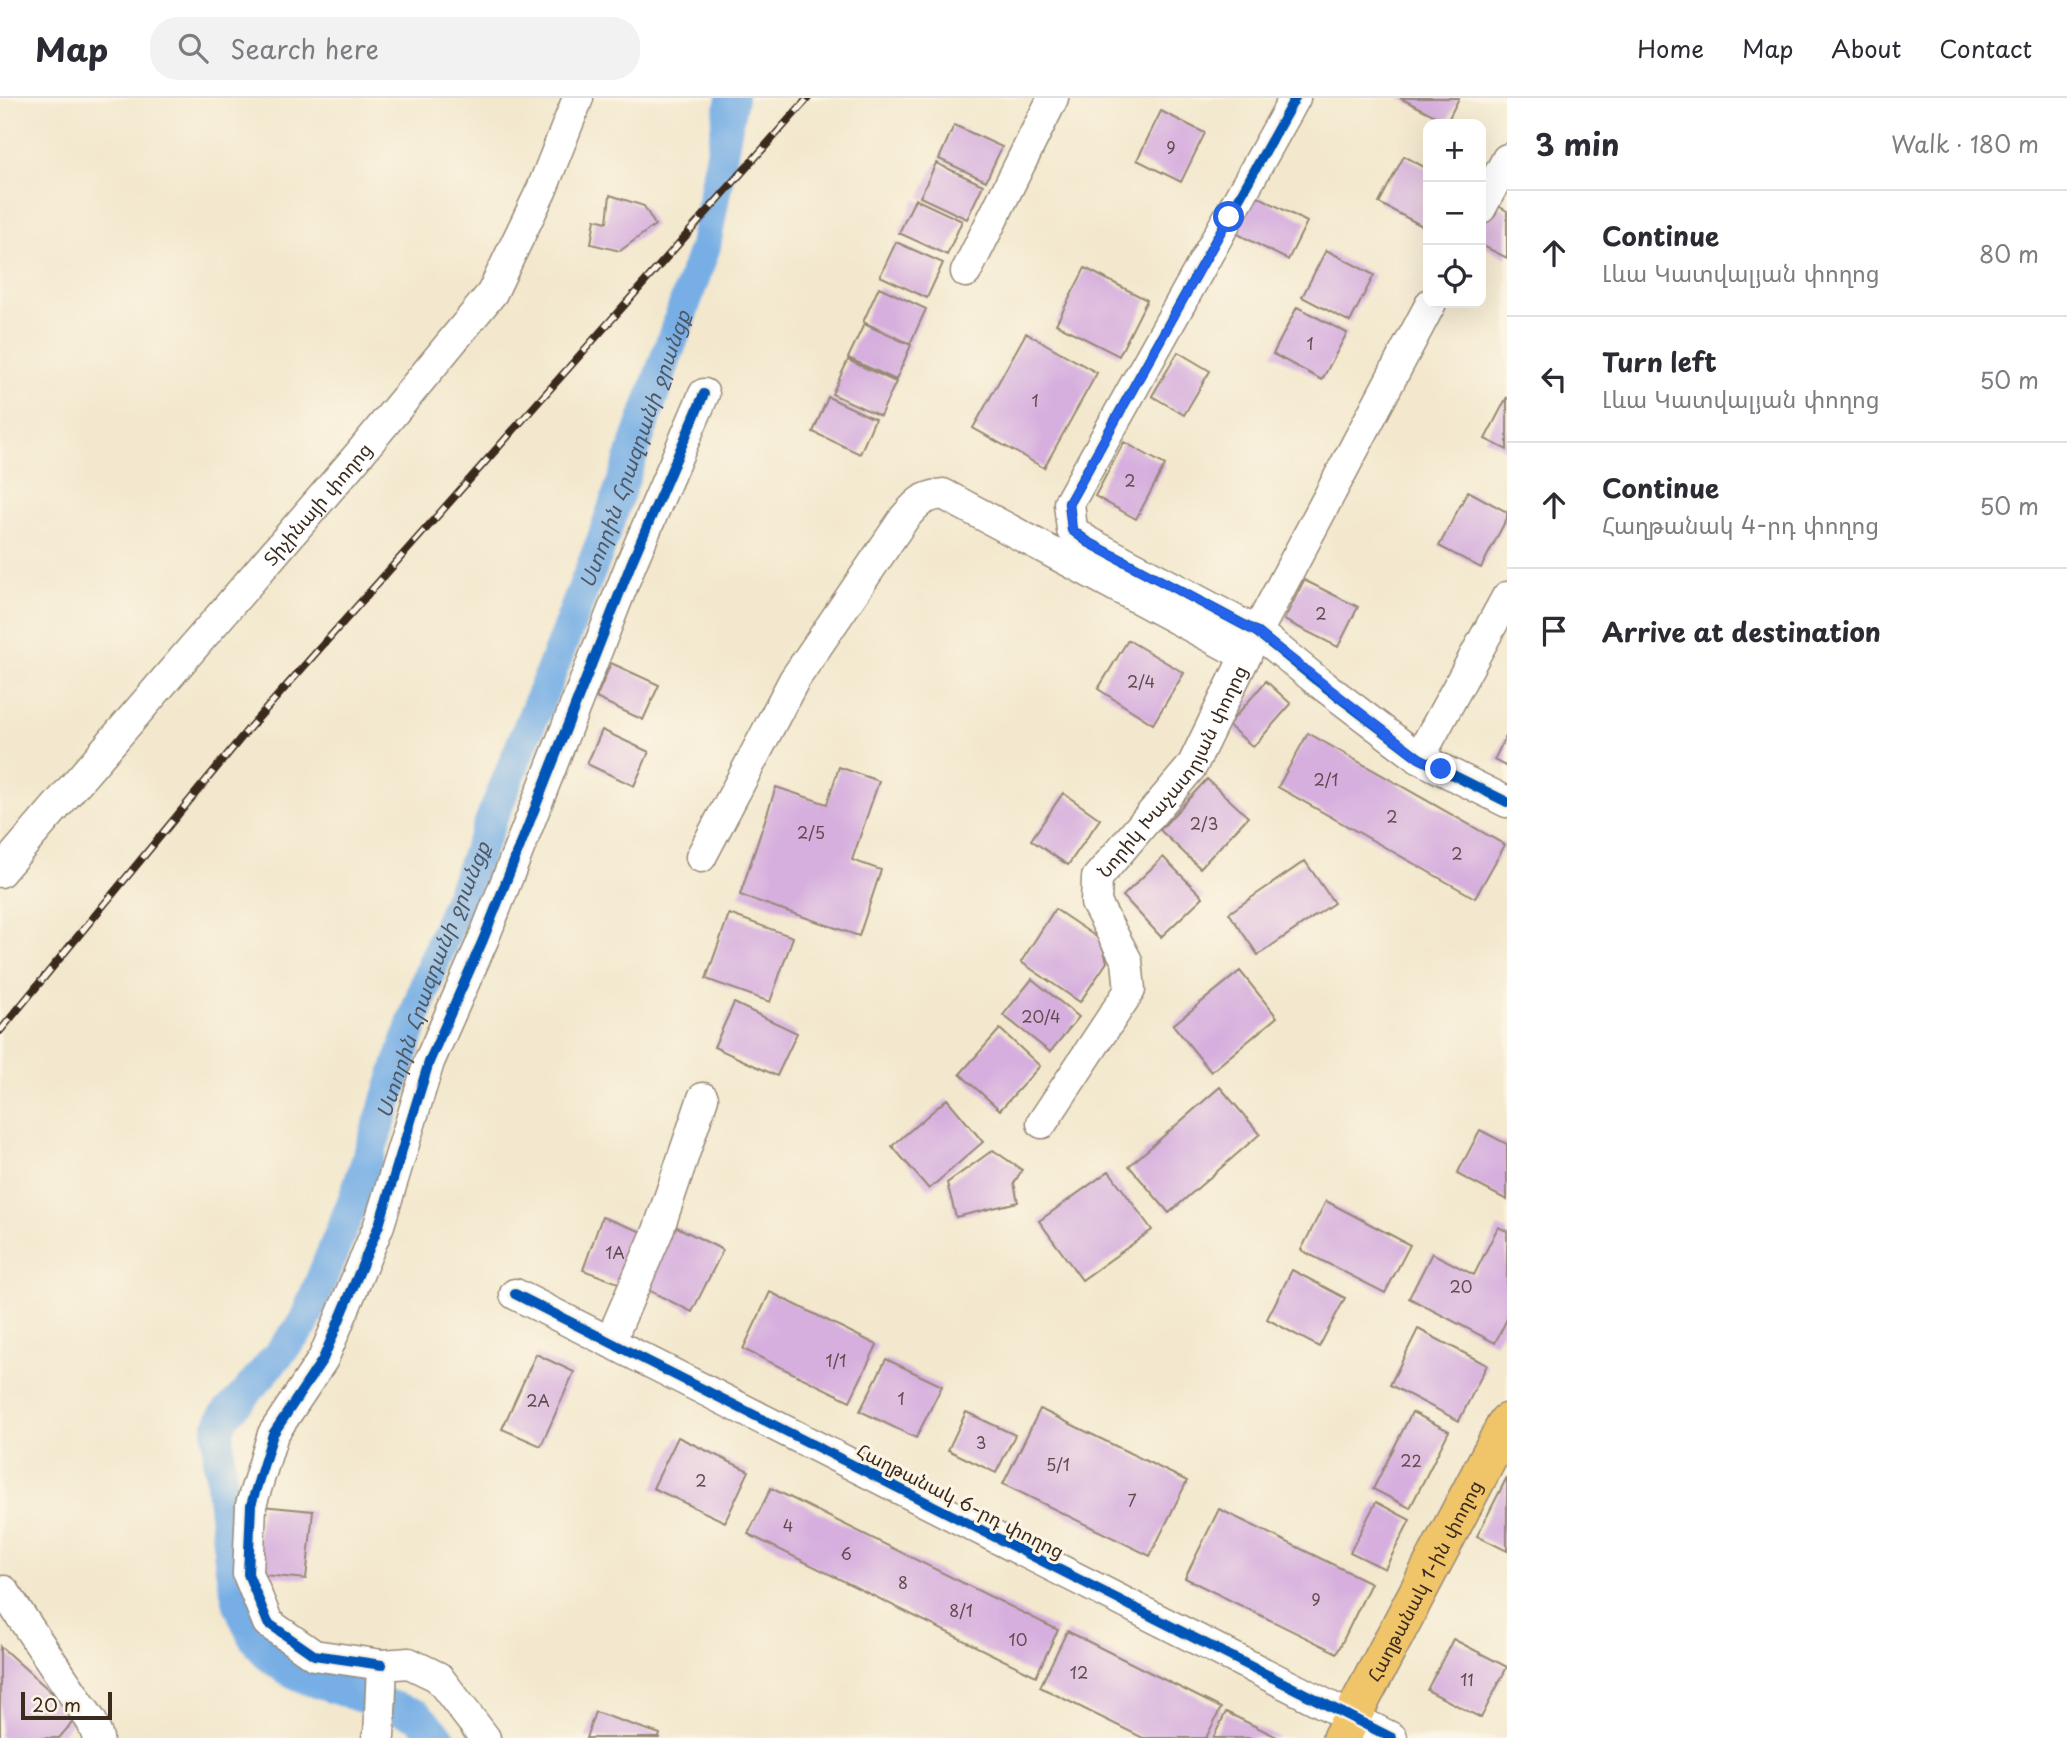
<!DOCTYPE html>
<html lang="en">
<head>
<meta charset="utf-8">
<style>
  :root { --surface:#fff; --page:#f2f2f3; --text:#2b2b33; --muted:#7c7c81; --line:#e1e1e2 }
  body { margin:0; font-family:"Playpen Sans","Noto Sans Armenian",sans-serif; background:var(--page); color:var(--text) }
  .controls { position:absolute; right:21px; top:21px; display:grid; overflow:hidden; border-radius:14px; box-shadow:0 7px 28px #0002 }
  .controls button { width:63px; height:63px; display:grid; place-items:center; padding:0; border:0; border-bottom:2px solid var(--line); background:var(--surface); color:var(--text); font:35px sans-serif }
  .scale { position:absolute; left:21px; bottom:18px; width:91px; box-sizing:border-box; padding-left:7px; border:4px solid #3b2a1e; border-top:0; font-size:19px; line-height:24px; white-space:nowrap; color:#3b2a1e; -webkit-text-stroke:5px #fcf5e5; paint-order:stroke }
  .stop { position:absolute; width:21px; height:21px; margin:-16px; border:5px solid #2563eb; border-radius:50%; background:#fff }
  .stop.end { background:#2563eb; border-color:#fff; box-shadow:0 2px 7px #0008 }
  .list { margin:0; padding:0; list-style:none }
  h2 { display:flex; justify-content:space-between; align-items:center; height:91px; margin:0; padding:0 28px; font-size:30px }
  h2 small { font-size:23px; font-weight:400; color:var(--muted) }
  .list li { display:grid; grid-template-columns:46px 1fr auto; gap:21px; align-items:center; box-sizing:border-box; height:126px; padding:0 28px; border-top:2px solid var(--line) }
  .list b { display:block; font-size:26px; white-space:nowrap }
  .list p { margin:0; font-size:23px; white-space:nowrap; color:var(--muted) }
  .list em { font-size:23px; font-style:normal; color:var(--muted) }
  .icon { flex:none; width:38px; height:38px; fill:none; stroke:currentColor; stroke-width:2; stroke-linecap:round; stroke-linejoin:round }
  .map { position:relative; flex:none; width:1507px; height:1640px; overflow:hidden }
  header { display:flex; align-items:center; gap:42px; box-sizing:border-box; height:98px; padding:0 35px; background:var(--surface); border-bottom:2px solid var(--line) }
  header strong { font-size:33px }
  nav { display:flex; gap:38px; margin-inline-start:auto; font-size:24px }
  .search { width:490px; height:63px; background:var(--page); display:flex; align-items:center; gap:18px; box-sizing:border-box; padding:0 24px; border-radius:28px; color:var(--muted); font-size:26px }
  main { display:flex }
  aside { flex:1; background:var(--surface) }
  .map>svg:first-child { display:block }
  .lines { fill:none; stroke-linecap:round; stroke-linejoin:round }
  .canal { stroke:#76aee5; stroke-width:32 }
  .building { fill:#d6afde }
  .minor-casing { stroke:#978976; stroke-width:33 }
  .major-casing { stroke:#978976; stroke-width:40 }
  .minor { stroke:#fff; stroke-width:30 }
  .major { stroke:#f0c469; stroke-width:37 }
  .rail-casing { stroke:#3b2a1e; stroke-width:8 }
  .rail { stroke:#fcf5e5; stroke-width:5; stroke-dasharray:16; stroke-linecap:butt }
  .cycleway-casing { stroke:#fcf5e5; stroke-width:15 }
  .cycleway { stroke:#0057b8; stroke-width:10 }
  .route { stroke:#2563eb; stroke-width:9 }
  .labels { text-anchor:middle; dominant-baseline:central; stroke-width:6; stroke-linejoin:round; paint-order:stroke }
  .number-label { font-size:16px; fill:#624b4e }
  .street-label { font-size:19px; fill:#3b2a1e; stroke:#fcf5e5 }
  .water-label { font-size:21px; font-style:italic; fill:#505864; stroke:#fcf5e5 }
</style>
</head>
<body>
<header>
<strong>Map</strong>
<div class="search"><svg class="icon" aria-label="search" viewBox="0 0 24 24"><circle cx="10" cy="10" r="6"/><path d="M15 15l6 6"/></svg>Search here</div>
<nav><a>Home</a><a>Map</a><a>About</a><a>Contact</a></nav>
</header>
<main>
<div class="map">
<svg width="1507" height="1640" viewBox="0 0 1507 1640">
  <rect width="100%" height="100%" fill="#fcf5e5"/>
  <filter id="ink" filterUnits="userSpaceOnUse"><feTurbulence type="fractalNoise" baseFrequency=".0143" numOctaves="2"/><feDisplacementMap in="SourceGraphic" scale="14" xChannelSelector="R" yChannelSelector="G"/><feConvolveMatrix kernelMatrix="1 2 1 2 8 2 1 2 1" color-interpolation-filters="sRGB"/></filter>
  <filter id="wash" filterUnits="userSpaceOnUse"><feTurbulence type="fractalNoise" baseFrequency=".00686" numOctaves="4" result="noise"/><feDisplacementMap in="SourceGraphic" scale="28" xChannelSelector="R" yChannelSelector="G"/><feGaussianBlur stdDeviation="1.57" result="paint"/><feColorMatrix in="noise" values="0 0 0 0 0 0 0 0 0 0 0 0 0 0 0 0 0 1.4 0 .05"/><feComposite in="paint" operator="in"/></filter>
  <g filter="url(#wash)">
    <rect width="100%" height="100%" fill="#f3e8cd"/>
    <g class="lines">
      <path class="canal" id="s1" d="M 440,1640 L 417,1617 L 310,1582 L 285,1570 L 268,1557 L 253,1538 L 239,1506 L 231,1471 L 219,1360 L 218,1331 L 224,1318 L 241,1301 L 303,1227 L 354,1101 L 429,876 L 551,574 L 603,440 L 705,148 L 732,0"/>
    </g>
    <g id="blocks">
      <path class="building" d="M 1400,0 L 1459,0 L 1447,24 Z
        M 1161,13 L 1205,35 L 1181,84 L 1137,62 Z
        M 954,27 L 1002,49 L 986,83 L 939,61 Z
        M 1404,58 L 1428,71 L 1428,131 L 1379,105 Z
        M 936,65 L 983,87 L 967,121 L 920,99 Z
        M 1252,95 L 1307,124 L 1288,162 L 1232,133 Z
        M 610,97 L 644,108 L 655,127 L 620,153 L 591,146 L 595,121 L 607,124 Z
        M 915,101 L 962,123 L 947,157 L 899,135 Z
        M 1491,104 L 1507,113 L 1507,160 L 1481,147 L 1481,124 Z
        M 896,144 L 943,165 L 927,200 L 880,178 Z
        M 1326,152 L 1374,177 L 1350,224 L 1302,199 Z
        M 1085,170 L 1147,202 L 1119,258 L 1056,226 Z
        M 879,189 L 926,211 L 910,246 L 863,224 Z
        M 1297,209 L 1347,235 L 1322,282 L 1273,256 Z
        M 864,226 L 911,247 L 896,282 L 848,260 Z
        M 1026,235 L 1097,275 L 1044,370 L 973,330 Z
        M 1178,254 L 1210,273 L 1184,317 L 1152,298 Z
        M 848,262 L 896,284 L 880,318 L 832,296 Z
        M 828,299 L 875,321 L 860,356 L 813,334 Z
        M 1507,299 L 1507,352 L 1485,341 Z
        M 1124,344 L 1165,367 L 1136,421 L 1095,398 Z
        M 1468,393 L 1507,414 L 1507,420 L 1481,470 L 1439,448 Z
        M 1304,482 L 1358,509 L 1338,549 L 1284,522 Z
        M 1128,542 L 1184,575 L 1153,626 L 1098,591 Z
        M 611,565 L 659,587 L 643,622 L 596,600 Z
        M 1266,583 L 1291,606 L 1253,649 L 1228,627 Z
        M 602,632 L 649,654 L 634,688 L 587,666 Z
        M 1308,635 L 1505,747 L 1475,800 L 1278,689 Z
        M 1507,636 L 1507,669 L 1494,662 Z
        M 839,669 L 879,683 L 852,762 L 881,772 L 859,838 L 740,797 L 776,689 L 827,706 Z
        M 1207,681 L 1248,719 L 1200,770 L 1160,732 Z
        M 1063,695 L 1100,721 L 1068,767 L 1031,742 Z
        M 1163,759 L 1203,799 L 1161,839 L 1123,798 Z
        M 1305,763 L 1334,805 L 1258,857 L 1229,815 Z
        M 1055,811 L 1101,842 L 1107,864 L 1080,904 L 1021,864 Z
        M 729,816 L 793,839 L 770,904 L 706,881 Z
        M 1240,873 L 1277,919 L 1211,974 L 1173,927 Z
        M 1032,881 L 1079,919 L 1050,954 L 1003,917 Z
        M 734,905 L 797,935 L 777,978 L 714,949 Z
        M 1000,931 L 1040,968 L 1000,1012 L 960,976 Z
        M 1220,989 L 1260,1036 L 1169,1115 L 1129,1068 Z
        M 947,1001 L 983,1044 L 929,1091 L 892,1048 Z
        M 1480,1032 L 1507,1046 L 1507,1102 L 1457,1076 Z
        M 993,1052 L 1022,1072 L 1014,1085 L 1018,1104 L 956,1119 L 947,1085 Z
        M 1109,1073 L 1152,1132 L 1082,1182 L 1039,1123 Z
        M 1326,1103 L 1410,1147 L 1385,1195 L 1301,1152 Z
        M 602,1119 L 648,1136 L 629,1189 L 583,1172 Z
        M 671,1126 L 723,1152 L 692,1214 L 640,1188 Z
        M 1498,1129 L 1507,1133 L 1507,1221 L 1495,1245 L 1409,1200 L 1432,1155 L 1474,1177 Z
        M 1292,1172 L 1345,1200 L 1319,1249 L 1267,1221 Z
        M 770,1194 L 877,1247 L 850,1303 L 743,1251 Z
        M 1418,1231 L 1487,1267 L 1459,1323 L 1390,1287 Z
        M 536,1256 L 574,1274 L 541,1348 L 502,1331 Z
        M 886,1261 L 942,1288 L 916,1340 L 860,1313 Z
        M 1040,1311 L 1187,1383 L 1150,1458 L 1003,1386 Z
        M 966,1314 L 1015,1337 L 996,1375 L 948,1352 Z
        M 1412,1314 L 1449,1333 L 1410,1410 L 1373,1391 Z
        M 678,1339 L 749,1373 L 725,1424 L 653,1390 Z
        M 1507,1379 L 1507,1453 L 1477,1438 Z
        M 771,1390 L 1058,1532 L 1036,1578 L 748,1436 Z
        M 1376,1404 L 1410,1422 L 1385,1471 L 1350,1454 Z
        M 261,1408 L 313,1413 L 306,1481 L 254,1476 Z
        M 1219,1411 L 1371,1485 L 1337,1555 L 1185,1480 Z
        M 1067,1533 L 1221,1610 L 1206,1640 L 1143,1640 L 1040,1589 Z
        M 1453,1541 L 1507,1569 L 1481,1620 L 1427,1592 Z
        M 0,1548 L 78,1618 L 59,1640 L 0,1640 Z
        M 595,1614 L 660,1636 L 659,1640 L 586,1640 Z
        M 1226,1614 L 1279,1640 L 1213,1640 Z"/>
    </g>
  </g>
  <g filter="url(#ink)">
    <use href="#blocks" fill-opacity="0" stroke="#978976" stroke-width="2"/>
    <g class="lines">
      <defs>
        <g id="minor">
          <path d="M 1295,0 L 1069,405 L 1072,432 L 1088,444 L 1257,534 L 1316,582 L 1419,660 L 1507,704"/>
          <path d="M 1481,110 L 1507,61"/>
          <path d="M 966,174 L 1053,0"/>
          <path d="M 1419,660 L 1507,499"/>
          <path d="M 701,759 L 794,582 L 905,419 C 918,404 922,399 943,396 L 1246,558"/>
          <path id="s2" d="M 0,774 L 356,360 L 492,195 L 542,91 L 578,0"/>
          <path id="s3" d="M 1042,1025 L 1130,892 L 1127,863 L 1096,805 L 1097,780 L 1192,668 L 1257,534 L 1431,205"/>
          <path d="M 515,1196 L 1392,1640"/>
          <path d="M 610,1244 L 658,1133 L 703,1000"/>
          <path d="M 4,1493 L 92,1624 L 98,1640"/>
          <path d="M 382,1567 L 314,1557 L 268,1525 L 248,1476 L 251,1407 L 273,1336 L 323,1261 L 379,1127 L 429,964 L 483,842 L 631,466 L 704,296"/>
          <path d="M 377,1640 L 379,1639 L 382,1567 L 409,1565 L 438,1579 L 485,1640"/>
        </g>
        <g id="major">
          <path id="s4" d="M 1341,1640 L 1507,1324"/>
        </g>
      </defs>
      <use href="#minor" class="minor-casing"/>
      <use href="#major" class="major-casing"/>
      <use href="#minor" class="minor"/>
      <use href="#major" class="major"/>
      <defs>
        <path id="rail" d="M 0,933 L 250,629 L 808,0"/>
      </defs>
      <use href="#rail" class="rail-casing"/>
      <use href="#rail" class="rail"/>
      <defs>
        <path id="cycleway" d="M 1295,0 L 1069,405 L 1072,432 L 1088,444 L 1257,534 L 1316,582 L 1419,660 L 1507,704
          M 515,1196 L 1392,1640
          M 382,1567 L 314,1557 L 268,1525 L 248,1476 L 251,1407 L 273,1336 L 323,1261 L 379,1127 L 429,964 L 483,842 L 631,466 L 704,296"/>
      </defs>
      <use href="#cycleway" class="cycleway-casing"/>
      <use href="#cycleway" class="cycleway"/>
    </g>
  </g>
  <g class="lines" filter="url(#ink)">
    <path class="route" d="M 1229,119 L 1069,405 L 1072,432 L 1088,444 L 1257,534 L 1419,660 L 1441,671"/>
  </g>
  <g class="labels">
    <g class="number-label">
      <text x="1171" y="49">9</text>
      <text x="1310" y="245">1</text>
      <text x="1035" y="302">1</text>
      <text x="1130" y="382">2</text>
      <text x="1321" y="515">2</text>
      <text x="1141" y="583">2/4</text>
      <text x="1326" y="681">2/1</text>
      <text x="1392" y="718">2</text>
      <text x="1204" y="725">2/3</text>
      <text x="811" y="734">2/5</text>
      <text x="1457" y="755">2</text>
      <text x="1041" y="918">20/4</text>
      <text x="615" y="1154">1А</text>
      <text x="1461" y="1188">20</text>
      <text x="836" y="1262">1/1</text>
      <text x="901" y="1300">1</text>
      <text x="538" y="1302">2А</text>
      <text x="981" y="1344">3</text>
      <text x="1411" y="1362">22</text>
      <text x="1058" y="1366">5/1</text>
      <text x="701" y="1382">2</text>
      <text x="1132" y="1402">7</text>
      <text x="788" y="1427">4</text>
      <text x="846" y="1455">6</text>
      <text x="903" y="1484">8</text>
      <text x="1316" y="1501">9</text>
      <text x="961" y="1512">8/1</text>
      <text x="1018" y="1541">10</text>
      <text x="1079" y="1574">12</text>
      <text x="1467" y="1581">11</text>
    </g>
    <g class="street-label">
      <text stroke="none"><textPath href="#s2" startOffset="486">Տիչինայի փողոց</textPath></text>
      <text stroke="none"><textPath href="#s3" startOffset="411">Նորիկ Խաչատրյան փողոց</textPath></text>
      <text transform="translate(961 1402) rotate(27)">Հաղթանակ 6-րդ փողոց</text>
      <text stroke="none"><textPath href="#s4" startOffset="178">Հաղթանակ 1-ին փողոց</textPath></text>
    </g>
    <g class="water-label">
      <text stroke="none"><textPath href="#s1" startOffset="1502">Ստորին Հրազդանի ջրանցք</textPath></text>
      <text stroke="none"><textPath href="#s1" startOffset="934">Ստորին Հրազդանի ջրանցք</textPath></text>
    </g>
  </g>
</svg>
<div class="controls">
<button>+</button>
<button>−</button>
<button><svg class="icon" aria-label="locate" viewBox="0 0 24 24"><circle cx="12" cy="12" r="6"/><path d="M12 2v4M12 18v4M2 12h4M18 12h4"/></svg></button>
</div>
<div class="scale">20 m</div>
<div class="stop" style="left:1229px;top:119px"></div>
<div class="stop end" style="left:1441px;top:671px"></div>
</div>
<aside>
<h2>3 min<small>Walk · 180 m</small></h2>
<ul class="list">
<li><svg class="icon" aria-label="ahead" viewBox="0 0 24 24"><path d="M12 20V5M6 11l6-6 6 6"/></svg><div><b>Continue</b><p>Լևա Կատվալյան փողոց</p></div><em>80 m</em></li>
<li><svg class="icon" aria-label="left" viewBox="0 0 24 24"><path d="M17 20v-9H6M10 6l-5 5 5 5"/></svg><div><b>Turn left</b><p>Լևա Կատվալյան փողոց</p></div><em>50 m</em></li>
<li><svg class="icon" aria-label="ahead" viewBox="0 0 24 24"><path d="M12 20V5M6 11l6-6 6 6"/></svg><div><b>Continue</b><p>Հաղթանակ 4-րդ փողոց</p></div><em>50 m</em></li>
<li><svg class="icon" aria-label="arrive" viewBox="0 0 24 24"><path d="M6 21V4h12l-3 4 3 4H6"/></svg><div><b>Arrive at destination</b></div></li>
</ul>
</aside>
</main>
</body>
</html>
